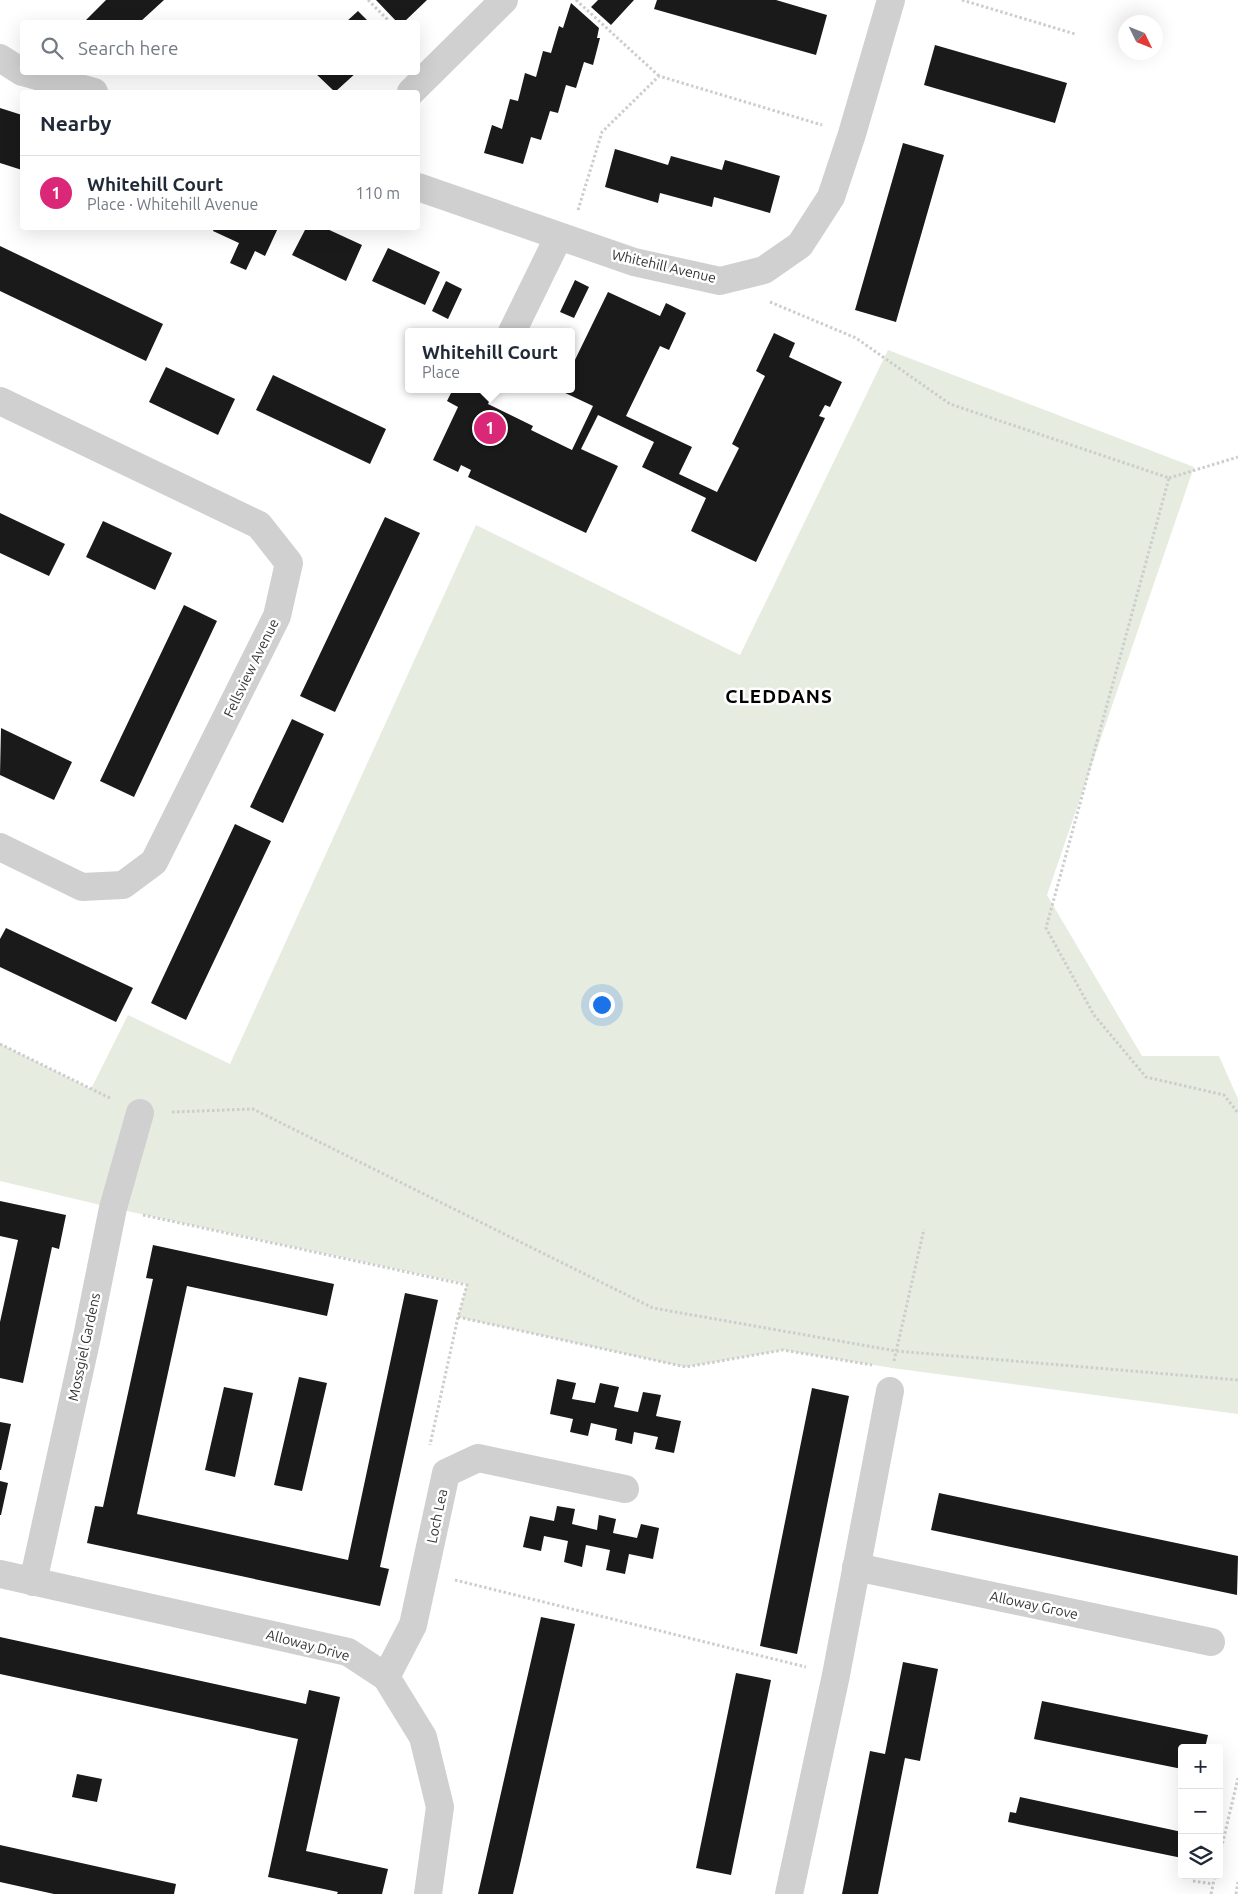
<!DOCTYPE html>
<html lang="en">
<head>
<meta charset="utf-8">
<style>
  :root { --surface:#fff; --page:#f2f2f3; --text:#1f2937; --muted:#747a83; --line:#e0e1e3; --accent:#db2777 }
  body { margin:0; font-family:Ubuntu,sans-serif; background:var(--page); color:var(--text) }
  .controls { position:absolute; right:15px; bottom:15px; display:grid; overflow:hidden; border-radius:5px; box-shadow:0 5px 20px #0002 }
  .controls button { width:45px; height:45px; display:grid; place-items:center; padding:0; border:0; border-bottom:1px solid var(--line); background:var(--surface); color:var(--text); font:25px sans-serif }
  .compass { position:absolute; left:1118px; top:15px; width:45px; height:45px; border-radius:50%; background:var(--surface); box-shadow:0 5px 20px #0002; rotate:133deg }
  .you { position:absolute; left:601px; top:1004px; width:18px; height:18px; margin:-12px; border:4px solid #fff; border-radius:50%; background:#1a73e8; box-shadow:0 0 0 8px #1a73e833 }
  .badge { display:grid; place-items:center; width:32px; height:32px; border-radius:50%; background:var(--accent); color:#fff; font-size:16px; font-weight:700 }
  .pin { position:absolute; translate:-50% -50%; border:2px solid #fff; box-shadow:0 1px 5px #0006 }
  .popup { position:absolute; left:405px; top:328px; width:170px; height:65px; box-sizing:border-box; display:grid; place-content:center; border-radius:5px; background:var(--surface); filter:drop-shadow(0 1px 4px #0005); font-size:16px; white-space:nowrap; color:var(--muted) }
  .popup b { font-size:19px; color:var(--text) }
  .popup::after { content:''; position:absolute; left:50%; top:100%; margin-left:-10px; border:10px solid transparent; border-top-color:var(--surface) }
  .list { margin:0; padding:0; list-style:none }
  h2 { display:flex; justify-content:space-between; align-items:center; height:65px; margin:0; padding:0 20px; font-size:21px }
  h2 small { font-size:16px; font-weight:400; color:var(--muted) }
  .list li { display:grid; grid-template-columns:32px 1fr auto; gap:15px; align-items:center; box-sizing:border-box; height:75px; padding:0 20px; border-top:1px solid var(--line) }
  .list b { display:block; font-size:19px; white-space:nowrap }
  .list p { margin:0; font-size:16px; white-space:nowrap; color:var(--muted) }
  .list em { font-size:16px; font-style:normal; color:var(--muted) }
  .icon { flex:none; width:28px; height:28px; fill:none; stroke:currentColor; stroke-width:2; stroke-linecap:round; stroke-linejoin:round }
  .map { position:relative; flex:none; width:1238px; height:1894px; overflow:hidden }
  .search { position:absolute; background:var(--surface); box-shadow:0 5px 20px #0002; left:20px; top:20px; width:400px; height:55px; display:flex; align-items:center; gap:12px; box-sizing:border-box; padding:0 18px; border-radius:5px; color:var(--muted); font-size:19px }
  .panel { position:absolute; background:var(--surface); box-shadow:0 5px 20px #0002; left:20px; top:90px; width:400px; height:140px; border-radius:5px }
  .map>svg:first-child { display:block }
  .green { fill:#e6ecdf }
  .building { fill:#1a1a1a }
  .lines { fill:none; stroke-linecap:round; stroke-linejoin:round }
  .path { stroke:#cdcdcd; stroke-width:3; stroke-dasharray:2.5 2.5; stroke-linecap:butt }
  .minor { stroke:#d0d0d0; stroke-width:28 }
  .labels { text-anchor:middle; dominant-baseline:central; stroke-width:5; stroke-linejoin:round; paint-order:stroke }
  .street-label { font-size:14px; fill:#333; stroke:#fff }
  .district-label { font-size:19px; font-weight:bold; letter-spacing:1px; fill:#000; stroke:#fff }
</style>
</head>
<body>
<div class="map">
<svg width="1238" height="1894" viewBox="0 0 1238 1894">
  <rect width="100%" height="100%" fill="#fff"/>
  <path class="green" d="M 888,350 L 1194,467 L 1047,895 L 1142,1056 L 1219,1056 L 1238,1099 L 1238,1414 L 892,1368 L 783,1350 L 685,1367 L 458,1317 L 467,1284 L 113,1208 L 0,1181 L 0,1044 L 91,1089 L 128,1015 L 230,1064 L 476,525 L 740,655 Z"/>
  <path class="building" d="M 106,0 L 164,0 L 140,22 L 88,22 L 86,20 Z
    M 376,0 L 427,0 L 404,22 L 397,22 Z
    M 598,0 L 634,0 L 611,25 L 591,7 Z
    M 657,0 L 776,0 L 827,15 L 816,55 L 654,9 Z
    M 571,3 L 599,28 L 597,38 L 600,38 L 593,65 L 584,62 L 576,88 L 566,85 L 558,113 L 550,111 L 541,140 L 531,137 L 523,164 L 484,153 L 492,125 L 502,129 L 510,99 L 518,101 L 525,73 L 536,77 L 543,51 L 551,53 L 559,26 L 563,28 Z
    M 358,11 L 369,22 L 346,22 Z
    M 935,45 L 1067,83 L 1055,123 L 924,85 Z
    M 314,72 L 357,72 L 335,92 Z
    M 0,108 L 22,115 L 22,170 L 0,163 Z
    M 903,143 L 944,155 L 896,322 L 855,310 Z
    M 615,149 L 668,165 L 671,156 L 722,170 L 725,160 L 780,176 L 770,213 L 714,197 L 712,207 L 660,193 L 658,203 L 605,187 Z
    M 214,228 L 278,228 L 265,256 L 255,251 L 246,270 L 230,263 L 239,243 L 213,231 Z
    M 306,228 L 325,228 L 362,245 L 346,281 L 292,255 Z
    M 0,246 L 163,324 L 146,361 L 0,291 Z
    M 388,248 L 440,272 L 425,305 L 372,281 Z
    M 575,280 L 589,287 L 574,318 L 560,312 Z
    M 446,281 L 462,289 L 448,319 L 432,311 Z
    M 608,292 L 660,316 L 666,303 L 686,313 L 669,350 L 660,346 L 626,416 L 692,447 L 679,474 L 717,492 L 739,448 L 732,444 L 765,376 L 756,371 L 774,333 L 795,343 L 789,357 L 842,382 L 830,407 L 825,405 L 819,416 L 825,418 L 756,562 L 691,531 L 706,498 L 642,467 L 654,442 L 598,415 L 581,449 L 618,466 L 586,533 L 468,477 L 471,470 L 461,465 L 458,472 L 433,460 L 458,407 L 447,401 L 453,389 L 480,389 L 492,395 L 488,404 L 533,426 L 531,430 L 572,450 L 593,406 L 561,391 L 561,389 L 571,389 L 571,368 Z
    M 166,367 L 235,399 L 218,435 L 149,402 Z
    M 273,375 L 386,429 L 370,464 L 256,410 Z
    M 0,513 L 65,544 L 49,576 L 0,553 Z
    M 385,517 L 420,533 L 335,712 L 300,696 Z
    M 103,521 L 172,553 L 155,590 L 86,557 Z
    M 184,605 L 217,621 L 134,797 L 100,781 Z
    M 292,719 L 324,734 L 283,823 L 250,807 Z
    M 1,728 L 72,762 L 54,800 L 0,775 Z
    M 235,824 L 271,841 L 186,1020 L 151,1003 Z
    M 6,928 L 133,988 L 116,1022 L 0,967 L 0,939 Z
    M 0,1201 L 66,1215 L 59,1249 L 52,1247 L 23,1383 L 0,1378 L 0,1322 L 18,1240 L 0,1236 Z
    M 153,1245 L 334,1284 L 327,1316 L 187,1286 L 137,1514 L 348,1560 L 405,1293 L 438,1300 L 380,1567 L 389,1569 L 380,1606 L 87,1543 L 95,1506 L 103,1507 L 153,1279 L 146,1278 Z
    M 299,1377 L 327,1383 L 302,1491 L 274,1485 Z
    M 557,1379 L 576,1383 L 572,1399 L 595,1403 L 600,1383 L 619,1387 L 614,1407 L 638,1412 L 643,1392 L 661,1395 L 656,1416 L 681,1421 L 674,1453 L 655,1449 L 658,1437 L 634,1432 L 632,1444 L 615,1440 L 617,1429 L 591,1423 L 588,1436 L 570,1432 L 573,1419 L 550,1414 Z
    M 224,1387 L 253,1393 L 235,1477 L 205,1470 Z
    M 812,1388 L 849,1396 L 797,1654 L 760,1646 Z
    M 0,1422 L 11,1424 L 1,1470 L 0,1470 Z
    M 0,1481 L 8,1483 L 1,1515 L 0,1515 Z
    M 939,1493 L 1238,1556 L 1237,1595 L 931,1530 Z
    M 557,1506 L 575,1509 L 572,1524 L 597,1530 L 599,1515 L 616,1519 L 613,1533 L 637,1538 L 641,1524 L 659,1528 L 653,1559 L 629,1554 L 625,1574 L 606,1570 L 610,1550 L 586,1545 L 582,1567 L 564,1562 L 568,1541 L 544,1536 L 541,1551 L 523,1547 L 530,1516 L 554,1521 Z
    M 541,1617 L 575,1624 L 521,1860 L 513,1894 L 478,1894 Z
    M 0,1637 L 306,1704 L 309,1690 L 340,1697 L 306,1851 L 388,1869 L 382,1894 L 337,1894 L 338,1892 L 268,1877 L 298,1739 L 0,1674 Z
    M 903,1662 L 938,1669 L 920,1761 L 905,1758 L 878,1894 L 842,1894 L 870,1751 L 885,1754 Z
    M 736,1673 L 771,1680 L 731,1875 L 696,1868 Z
    M 1042,1701 L 1208,1735 L 1205,1748 L 1182,1748 L 1182,1769 L 1034,1739 Z
    M 77,1774 L 102,1779 L 97,1802 L 72,1797 Z
    M 1020,1797 L 1182,1832 L 1182,1858 L 1008,1822 L 1010,1812 L 1016,1813 Z
    M 0,1845 L 176,1884 L 174,1894 L 54,1894 L 0,1882 Z"/>
  <g class="lines">
    <path class="path" d="M 368,0 L 390,22
      M 576,0 L 659,76
      M 962,0 L 1075,34
      M 578,210 L 602,132 L 659,76 L 822,125
      M 770,302 L 856,338 L 950,404 L 1169,478 L 1046,928 L 1094,1015 L 1146,1077 L 1224,1095 L 1238,1113
      M 1169,478 L 1238,457
      M 0,1044 L 112,1099
      M 172,1112 L 253,1109 L 653,1308 L 896,1351 L 1238,1380
      M 143,1215 L 467,1285 L 458,1317 L 430,1445
      M 458,1317 L 686,1367 L 783,1350 L 872,1365
      M 894,1361 L 924,1229
      M 455,1580 L 806,1667
      M 1219,1858 L 1238,1778
      M 1193,1881 L 1213,1884
      M 1211,1894 L 1215,1875
      M 1236,1894 L 1238,1882"/>
    <path class="minor" d="M 0,58 L 22,72
      M 23,72 L 94,92
      M 411,92 L 504,0
      M 418,187 L 634,262 L 720,281 L 764,270 L 800,245 L 831,197 L 852,134 L 891,0
      M 512,332 L 559,236
      M 0,401 L 259,525 L 289,563 L 277,616 L 154,862 L 123,885 L 82,887 L 0,847
      M 856,1567 L 1211,1642
      M 0,1574 L 348,1652 L 386,1677 L 423,1737 L 440,1807 L 428,1894
      M 33,1582 L 87,1337 L 113,1208 L 140,1113
      M 386,1677 L 413,1625 L 446,1473 L 478,1458 L 625,1489
      M 789,1894 L 836,1675 L 890,1391"/>
  </g>
  <g class="labels">
    <g class="street-label">
      <text transform="translate(664 266) rotate(13)">Whitehill Avenue</text>
      <text transform="translate(251 668) rotate(-64)">Fellsview Avenue</text>
      <text transform="translate(84 1347) rotate(-78)">Mossgiel Gardens</text>
      <text transform="translate(437 1516) rotate(-78)">Loch Lea</text>
      <text transform="translate(1034 1605) rotate(12)">Alloway Grove</text>
      <text transform="translate(308 1645) rotate(15)">Alloway Drive</text>
    </g>
    <g class="district-label">
      <text x="779" y="696">CLEDDANS</text>
    </g>
  </g>
</svg>
<div class="controls">
<button>+</button>
<button>−</button>
<button><svg class="icon" aria-label="layers" viewBox="0 0 24 24"><path d="M12 4l9 5-9 5-9-5zM3 14l9 5 9-5"/></svg></button>
</div>
<svg class="compass" viewBox="-18 -18 36 36"><path d="M0-13l5 13h-10z" fill="#e53935"/><path d="M0 13l5-13h-10z" fill="#747a83"/></svg>
<div class="you"></div>
<div class="pin badge" style="left:490px;top:428px">1</div>
<div class="popup"><b>Whitehill Court</b>Place</div>
<div class="search"><svg class="icon" aria-label="search" viewBox="0 0 24 24"><circle cx="10" cy="10" r="6"/><path d="M15 15l6 6"/></svg>Search here</div>
<section class="panel">
<h2>Nearby<small></small></h2>
<ul class="list">
<li><span class="badge">1</span><div><b>Whitehill Court</b><p>Place · Whitehill Avenue</p></div><em>110 m</em></li>
</ul>
</section>
</div>
</body>
</html>
